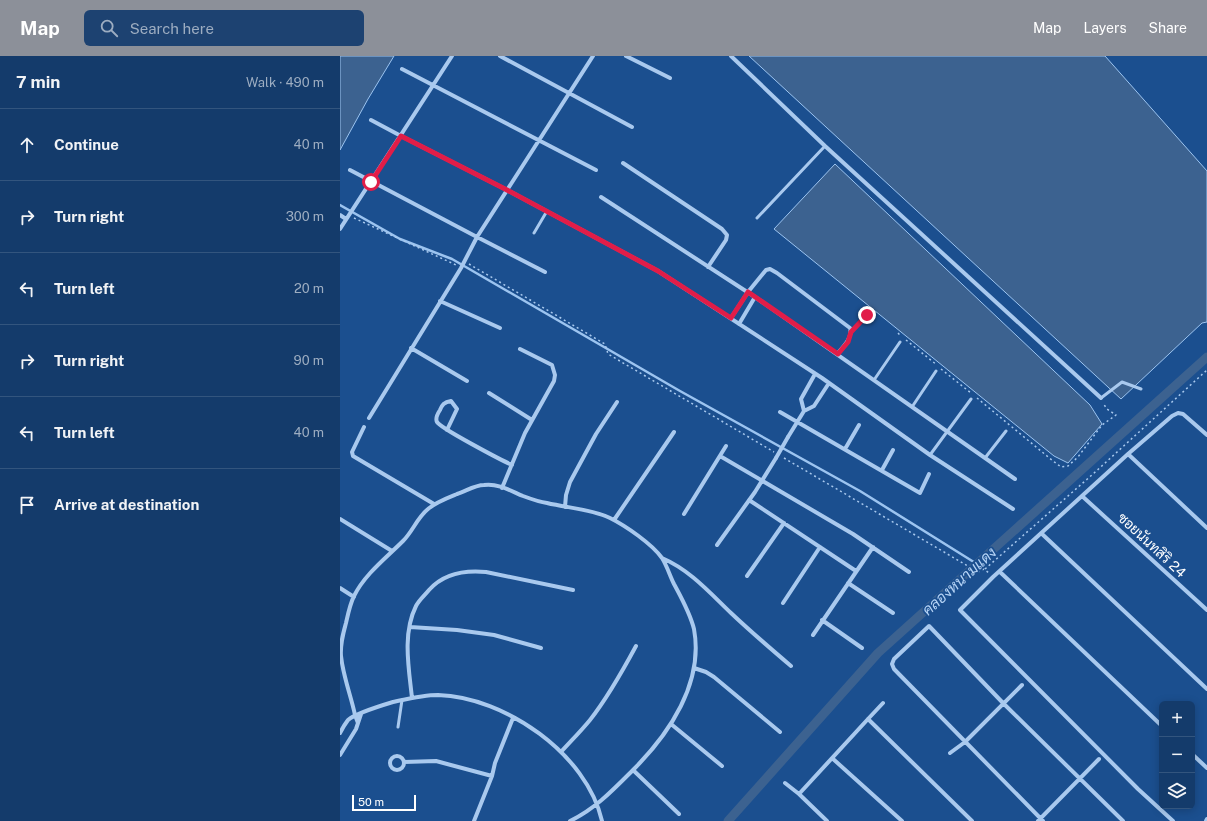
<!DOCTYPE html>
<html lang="en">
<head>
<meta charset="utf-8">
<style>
  :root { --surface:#143b6b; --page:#1d4271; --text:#f1f3f6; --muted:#9dadc1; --line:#33557e; --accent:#8c9099 }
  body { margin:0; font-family:"Public Sans",Sarabun,sans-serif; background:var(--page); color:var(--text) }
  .controls { position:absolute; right:12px; bottom:12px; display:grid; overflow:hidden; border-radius:6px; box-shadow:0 2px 10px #0003 }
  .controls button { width:36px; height:36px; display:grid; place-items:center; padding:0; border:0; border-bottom:1px solid var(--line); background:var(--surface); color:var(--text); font:20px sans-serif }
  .scale { position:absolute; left:12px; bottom:10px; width:64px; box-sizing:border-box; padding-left:4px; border:2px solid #fff; border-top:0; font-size:11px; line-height:14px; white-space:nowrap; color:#fff; -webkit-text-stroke:3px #1b4f8f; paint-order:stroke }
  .stop { position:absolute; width:12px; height:12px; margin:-9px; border:3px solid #e11d48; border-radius:50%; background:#fff }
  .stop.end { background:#e11d48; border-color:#fff; box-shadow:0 1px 4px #0008 }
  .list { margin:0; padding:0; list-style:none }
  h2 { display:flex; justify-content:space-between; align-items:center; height:52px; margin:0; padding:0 16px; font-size:17px }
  h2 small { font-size:13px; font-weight:400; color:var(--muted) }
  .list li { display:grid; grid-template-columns:26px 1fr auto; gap:12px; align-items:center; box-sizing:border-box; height:72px; padding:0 16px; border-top:1px solid var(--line) }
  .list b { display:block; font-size:15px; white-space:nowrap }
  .list em { font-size:13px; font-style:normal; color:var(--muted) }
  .icon { flex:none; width:22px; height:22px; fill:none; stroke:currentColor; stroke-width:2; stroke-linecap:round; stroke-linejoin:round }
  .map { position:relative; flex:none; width:867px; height:765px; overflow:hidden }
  header { display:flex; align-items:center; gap:24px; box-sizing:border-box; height:56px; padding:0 20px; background:var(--accent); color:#fff }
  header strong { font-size:19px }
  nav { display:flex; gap:22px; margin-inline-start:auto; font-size:14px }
  .search { width:280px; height:36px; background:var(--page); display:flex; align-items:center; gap:10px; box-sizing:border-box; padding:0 14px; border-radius:6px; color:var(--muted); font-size:15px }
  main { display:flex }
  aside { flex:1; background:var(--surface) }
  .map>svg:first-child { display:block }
  .water { fill:#3c6290; stroke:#9cc4f0 }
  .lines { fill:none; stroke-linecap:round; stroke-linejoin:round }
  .stream { stroke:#9cc4f0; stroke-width:2.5 }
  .canal { stroke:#3c6290; stroke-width:9 }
  .path { stroke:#a9c9ee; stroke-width:1.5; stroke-dasharray:2 3; stroke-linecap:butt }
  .lane { stroke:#a9c9ee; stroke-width:3 }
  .street { stroke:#a9c9ee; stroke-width:4 }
  .street-bridge { stroke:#a9c9ee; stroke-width:4 }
  .route { stroke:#e11d48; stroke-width:5 }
  .labels { text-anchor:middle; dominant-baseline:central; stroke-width:3.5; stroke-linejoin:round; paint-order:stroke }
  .street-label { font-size:14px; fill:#fff; stroke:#1b4f8f }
  .water-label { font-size:15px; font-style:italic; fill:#b5d3f5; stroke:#1b4f8f }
</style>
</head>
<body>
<header>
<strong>Map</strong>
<div class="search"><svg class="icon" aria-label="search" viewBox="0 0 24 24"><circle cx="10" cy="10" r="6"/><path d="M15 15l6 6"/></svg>Search here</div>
<nav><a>Map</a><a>Layers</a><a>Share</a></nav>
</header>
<main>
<aside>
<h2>7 min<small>Walk · 490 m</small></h2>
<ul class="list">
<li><svg class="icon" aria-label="ahead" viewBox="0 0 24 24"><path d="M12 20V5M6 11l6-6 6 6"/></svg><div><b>Continue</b></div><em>40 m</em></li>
<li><svg class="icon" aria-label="right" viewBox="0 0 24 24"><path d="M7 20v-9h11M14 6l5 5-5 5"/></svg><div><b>Turn right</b></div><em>300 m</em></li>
<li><svg class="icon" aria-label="left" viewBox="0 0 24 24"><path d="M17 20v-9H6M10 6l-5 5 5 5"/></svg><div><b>Turn left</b></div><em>20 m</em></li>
<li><svg class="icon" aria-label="right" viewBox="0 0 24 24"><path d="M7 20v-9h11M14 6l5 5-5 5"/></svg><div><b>Turn right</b></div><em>90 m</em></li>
<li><svg class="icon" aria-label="left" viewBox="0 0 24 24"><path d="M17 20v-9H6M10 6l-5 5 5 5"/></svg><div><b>Turn left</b></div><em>40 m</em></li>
<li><svg class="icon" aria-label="arrive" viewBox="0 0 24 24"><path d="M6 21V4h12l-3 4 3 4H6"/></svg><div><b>Arrive at destination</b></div></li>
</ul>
</aside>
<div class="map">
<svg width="867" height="765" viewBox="0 0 867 765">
  <rect width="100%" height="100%" fill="#1b4f8f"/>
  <path class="water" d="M 0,0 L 54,0 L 28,43 L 0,94 Z
    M 409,0 L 765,0 L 867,115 L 867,266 L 862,267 L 781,343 Z
    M 495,108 L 750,349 L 762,368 L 728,407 L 714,400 L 434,173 Z"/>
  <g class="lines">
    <path class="stream" d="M 0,149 L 60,183 L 112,203 L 340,335 L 520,435 L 637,508"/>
    <path class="canal" d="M 388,765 L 538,597 L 867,301"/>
    <path class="path" d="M 14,162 L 116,209
      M 129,208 L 265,288 L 268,298 L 434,396
      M 558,277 L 561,280
      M 566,284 L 597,309
      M 601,313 L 631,337
      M 637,342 L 713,405 L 721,411 L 728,410 L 738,401 L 762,369 L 776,359 L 767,353 L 763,347
      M 444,402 L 638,516 L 644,513 L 649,517
      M 645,513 L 753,418 L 867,314"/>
    <path class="lane" d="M 417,162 L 485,90
      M 194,177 L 207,155
      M 511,276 L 527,259
      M 534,324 L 560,286
      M 761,342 L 782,326 L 801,333
      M 572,351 L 596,315
      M 590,399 L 631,343
      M 645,402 L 666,375
      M 58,671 L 62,644"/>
    <path class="street" d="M 160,0 L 292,71
      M 286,0 L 330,22
      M 391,0 L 485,90 L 761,342
      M 62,13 L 256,114
      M 31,64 L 61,80 L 167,134 L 318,215 L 482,322 L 590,399 L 673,453
      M 283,107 L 382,173 L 387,179 L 386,184 L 368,211
      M 10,114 L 137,181 L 205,216
      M 261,141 L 415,241
      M 0,159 L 6,163
      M 0,173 L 112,0
      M 100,245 L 160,272
      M 391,262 L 408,236 L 426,214 L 430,213 L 437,217 L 510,272 C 513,282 503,291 497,298
      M 399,268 L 415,241 L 675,423
      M 71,292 L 127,325
      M 475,318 L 461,343 L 464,355 L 474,350 L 489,327
      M 149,337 L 192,364
      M 440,356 L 580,437 L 589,418
      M 29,362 L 121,212 L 137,181 L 253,0
      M 24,371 L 12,396 L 13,400 L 94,448
      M 107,374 L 117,353 L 111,345 C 104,346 102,349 100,354 C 98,357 95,362 97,366 C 100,372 161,404 172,409
      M 448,381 L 464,355
      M 505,393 L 519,369
      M 788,398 L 867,472
      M 380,400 L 513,478 L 569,516
      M 542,414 L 553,394
      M 162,432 L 185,377 L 214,325 L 215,319 L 212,309 L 180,293
      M 742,440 L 867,554
      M 409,444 L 516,515
      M 225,451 L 226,439 L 230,426 L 256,378 L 277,346
      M 344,458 L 386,390
      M 0,463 L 52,495
      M 274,464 L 334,376
      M 701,477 L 867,633
      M 377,489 L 415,436 L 436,402
      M 322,502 C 350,514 370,537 391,557 C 411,576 431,593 451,610
      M 660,516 L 822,670
      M 407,520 L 444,467
      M 508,527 L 553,557
      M 0,532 L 14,541
      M 443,547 L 480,491
      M 482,564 L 522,592
      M 70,571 L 117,574 L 154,579 L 201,592
      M 473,579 L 533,491
      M 354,612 L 366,616 L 374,621 L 440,676
      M 72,642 C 69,613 62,578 76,550 C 79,544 85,539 89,534 C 104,517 125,514 146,516 L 233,534
      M 528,663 L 632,765
      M 18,667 L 15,659 C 11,640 3,620 1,600 C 0,588 3,578 6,567 C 8,558 10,548 14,540 C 25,518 46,502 63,485 C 73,475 77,462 88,453 C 96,446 107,442 117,438 C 126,435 135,429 144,429 C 158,427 171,435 183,440 C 191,443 199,446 207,447 C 228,452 251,453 270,462 C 286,470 312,488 322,502 C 327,510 330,520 334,528 C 342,543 350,557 354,573 C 364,627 329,678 293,714 C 273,734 255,753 230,765
      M 331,668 L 382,710
      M 0,677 C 2,673 5,668 8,664 C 15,658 43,649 53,646 C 67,643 83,639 98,639 C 165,641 247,698 262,765
      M 221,696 C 231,685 241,675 250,664 C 268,641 282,616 296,590
      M 610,697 L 625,686 L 682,629
      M 852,698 L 867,712
      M 0,699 L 16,673 L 21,658
      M50 707a7 7 0 1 1 14 0a7 7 0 1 1-14 0Z
      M 492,702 L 562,765
      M 64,706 L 96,705 L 152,720
      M 293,714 L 339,758
      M 445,727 L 459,738 L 487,765
      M 459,738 L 528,663 L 543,647
      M 134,765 L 152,720 L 155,707 L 173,662
      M 698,765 L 759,703
      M 703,765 L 554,613 L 552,608 L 554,603 L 589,570 L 663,647 L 783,765
      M 833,765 L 798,733 L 620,554 L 653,521 L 788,398 L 832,360 L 838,357 L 843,358 L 867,379
      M 866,765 L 867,763"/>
    <path class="street-bridge" d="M 436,402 L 448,381"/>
  </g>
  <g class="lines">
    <path class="route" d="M 31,126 L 61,80 L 167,134 L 318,215 L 391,262 L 408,236 L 498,298 L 508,286 L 511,276 L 527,259"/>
  </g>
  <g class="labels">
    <g class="street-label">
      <text transform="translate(812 489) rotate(43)">ซอยนันทสิริ 24</text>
    </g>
    <g class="water-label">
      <text transform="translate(619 525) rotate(-42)">คลองหนามแดง</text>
    </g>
  </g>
</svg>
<div class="controls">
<button>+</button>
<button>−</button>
<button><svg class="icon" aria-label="layers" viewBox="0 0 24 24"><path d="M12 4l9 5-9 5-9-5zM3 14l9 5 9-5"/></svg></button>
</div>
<div class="scale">50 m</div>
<div class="stop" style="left:31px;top:126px"></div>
<div class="stop end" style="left:527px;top:259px"></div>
</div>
</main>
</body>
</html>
